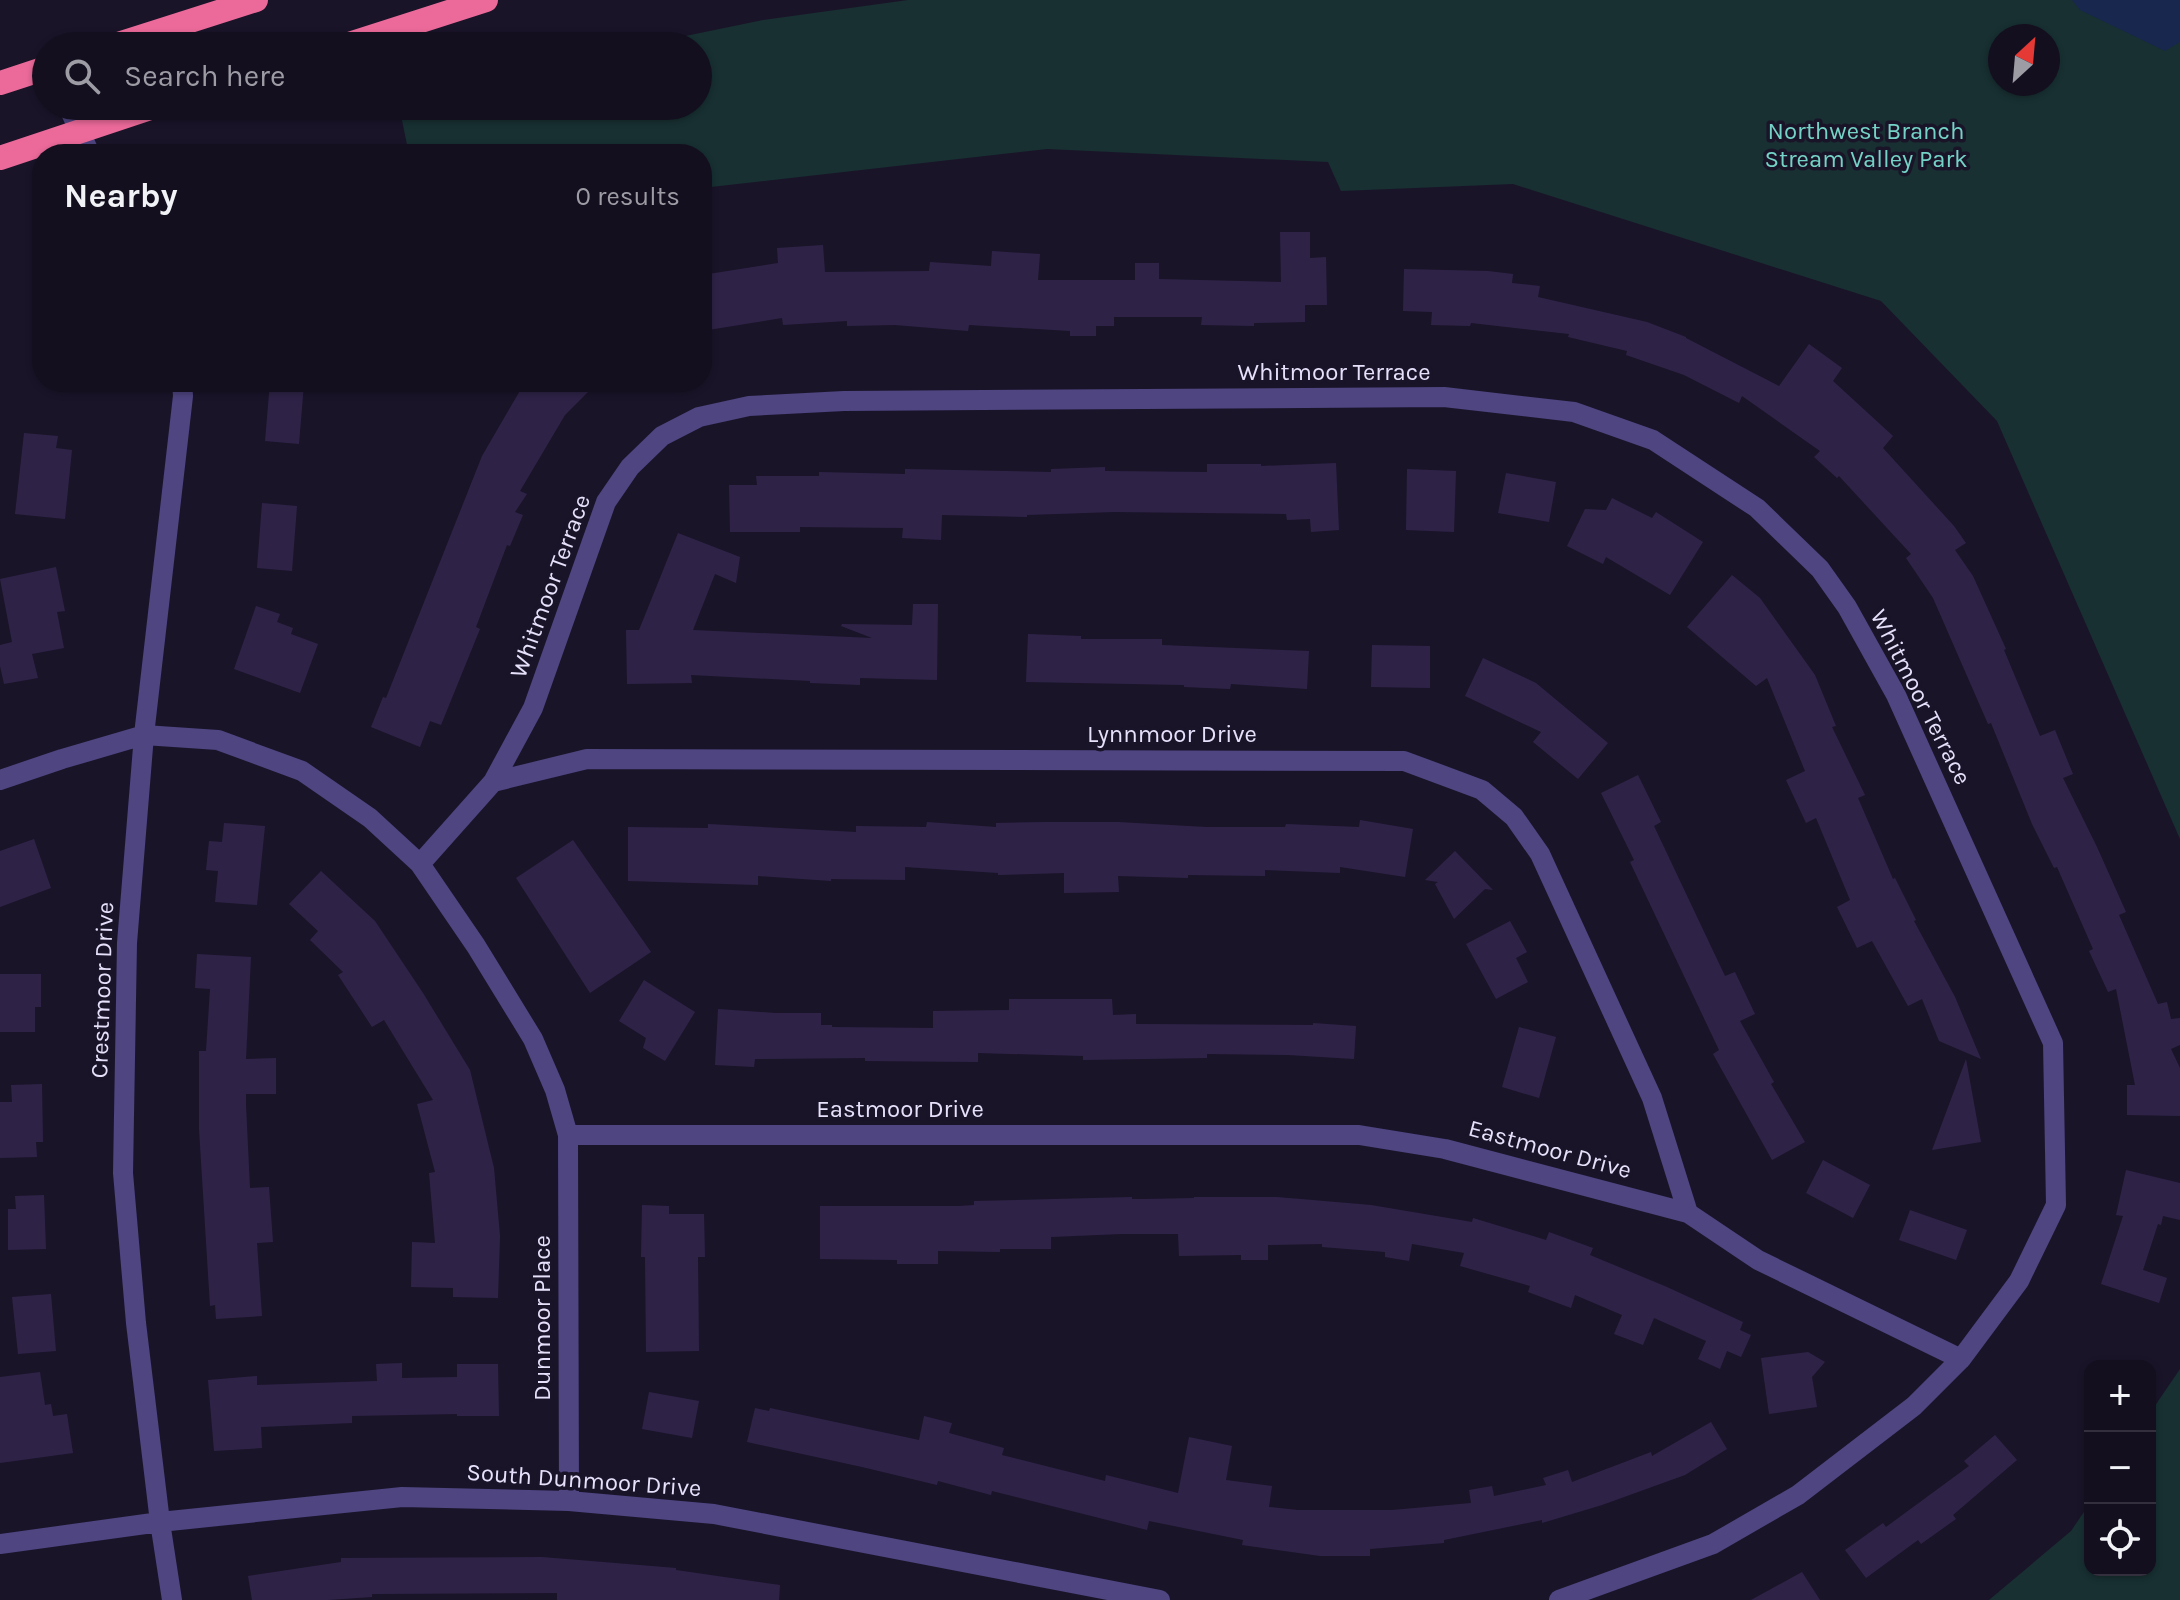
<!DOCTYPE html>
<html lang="en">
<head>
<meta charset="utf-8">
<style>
  :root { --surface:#140f1f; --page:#211d2c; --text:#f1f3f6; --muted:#9d9ca4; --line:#332f3d }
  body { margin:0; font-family:Karla,sans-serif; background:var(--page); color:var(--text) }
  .controls { position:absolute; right:24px; bottom:24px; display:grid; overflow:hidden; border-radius:16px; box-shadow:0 2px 6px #0004 }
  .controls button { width:72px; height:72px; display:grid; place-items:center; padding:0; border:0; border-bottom:2px solid var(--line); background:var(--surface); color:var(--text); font:40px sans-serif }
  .compass { position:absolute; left:1988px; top:24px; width:72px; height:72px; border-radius:50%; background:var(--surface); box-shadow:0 2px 6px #0004; rotate:26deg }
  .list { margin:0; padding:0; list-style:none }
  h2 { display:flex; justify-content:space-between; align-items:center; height:104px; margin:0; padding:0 32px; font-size:34px }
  h2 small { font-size:26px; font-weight:400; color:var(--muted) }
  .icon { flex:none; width:44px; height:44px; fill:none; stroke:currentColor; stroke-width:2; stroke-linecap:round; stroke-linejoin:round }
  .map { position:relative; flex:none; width:2180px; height:1600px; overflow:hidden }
  .search { position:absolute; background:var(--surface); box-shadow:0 2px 6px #0004; left:32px; top:32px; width:680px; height:88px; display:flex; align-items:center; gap:20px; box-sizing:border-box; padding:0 28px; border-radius:44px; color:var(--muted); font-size:30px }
  .panel { position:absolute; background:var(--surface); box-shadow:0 2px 6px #0004; left:32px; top:144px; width:680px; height:248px; border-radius:32px }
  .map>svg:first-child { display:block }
  .green { fill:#183032; fill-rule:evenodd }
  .water { fill:#18274d }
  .building { fill:#2e2347 }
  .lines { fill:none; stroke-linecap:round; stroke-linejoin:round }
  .minor { stroke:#4e4581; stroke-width:20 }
  .highway { stroke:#ec6a9a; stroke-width:24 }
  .labels { text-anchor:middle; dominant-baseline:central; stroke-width:7; stroke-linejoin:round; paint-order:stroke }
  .park-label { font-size:24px; fill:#74d3c6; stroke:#1a1429 }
  .street-label { font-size:24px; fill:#e6e0fb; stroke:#1a1429 }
</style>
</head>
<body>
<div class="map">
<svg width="2180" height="1600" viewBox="0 0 2180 1600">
  <rect width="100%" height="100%" fill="#1a1429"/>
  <path class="green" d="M 908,0 L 2180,0 L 2180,839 L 1997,421 L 1881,301 L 1513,184 L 1341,191 L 1328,162 L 1047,149 L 702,188 L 702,154 L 409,154 L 399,106 L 698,106 L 698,46 L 637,46 L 763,20 ZM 2000,36 L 2048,36 L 2048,84 L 2000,84 Z
    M 2180,1369 L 2180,1600 L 1989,1600 L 2071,1531 L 2090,1503 L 2090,1570 L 2150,1570 L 2150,1413 Z"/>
  <path class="water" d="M 2072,0 L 2180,0 L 2180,42 L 2165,51 L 2080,10 Z"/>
  <path class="building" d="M 1280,232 L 1310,232 L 1310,258 L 1326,257 L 1327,305 L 1305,305 L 1305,322 L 1254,323 L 1254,326 L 1201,325 L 1202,317 L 1114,317 L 1114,326 L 1096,326 L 1096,336 L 1070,336 L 1070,331 L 969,325 L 968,331 L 895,325 L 847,326 L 847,321 L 783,325 L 782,318 L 702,331 L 702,275 L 778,263 L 777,248 L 823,245 L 825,272 L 929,271 L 930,262 L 991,266 L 992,251 L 1040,254 L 1038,280 L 1135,280 L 1135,263 L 1159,263 L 1159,279 L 1281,282 Z
    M 1404,269 L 1488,271 L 1513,274 L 1512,283 L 1540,286 L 1538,297 L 1647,322 L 1686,337 L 1686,338 L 1779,386 L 1809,344 L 1842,368 L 1833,381 L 1893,436 L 1883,448 L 1954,526 L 1966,543 L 1955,550 L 1973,576 L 2006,649 L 2004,650 L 2040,736 L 2055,730 L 2073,774 L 2063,778 L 2097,847 L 2126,912 L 2119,915 L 2158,1004 L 2167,1002 L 2171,1019 L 2180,1018 L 2180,1045 L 2171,1049 L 2180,1068 L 2180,1116 L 2127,1115 L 2127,1085 L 2135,1085 L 2116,989 L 2108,992 L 2089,951 L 2093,949 L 2057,867 L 2054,868 L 2032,824 L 1991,723 L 1988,724 L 1933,598 L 1906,558 L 1911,554 L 1839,476 L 1837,478 L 1814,457 L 1820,451 L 1742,396 L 1739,403 L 1684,375 L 1626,355 L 1627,351 L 1568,337 L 1569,334 L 1471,323 L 1470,326 L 1431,325 L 1432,312 L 1403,311 Z
    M 270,382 L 304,384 L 299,444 L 265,441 Z
    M 525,382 L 598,382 L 565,415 L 520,491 L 527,494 L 515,512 L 523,515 L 510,546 L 507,545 L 476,627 L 480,629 L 441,725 L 430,721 L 420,747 L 371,727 L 383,697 L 386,698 L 482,456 Z
    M 24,433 L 58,436 L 56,448 L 72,450 L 65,519 L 15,514 Z
    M 1336,463 L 1339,530 L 1311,532 L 1310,519 L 1287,520 L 1286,514 L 1114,512 L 1027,515 L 1027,517 L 942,515 L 941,540 L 902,538 L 903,528 L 800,527 L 800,532 L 730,532 L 729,485 L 757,485 L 756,476 L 819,476 L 819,472 L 905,474 L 905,469 L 1051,472 L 1051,469 L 1105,467 L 1105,471 L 1207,472 L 1207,464 L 1261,464 L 1261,466 Z
    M 1407,469 L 1456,471 L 1454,532 L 1406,530 Z
    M 1506,473 L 1556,482 L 1549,522 L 1498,513 Z
    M 1612,498 L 1652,518 L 1656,512 L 1703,542 L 1670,595 L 1606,557 L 1603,564 L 1567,546 L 1585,509 L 1606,510 Z
    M 262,503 L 297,506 L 292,571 L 257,568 Z
    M 678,533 L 740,557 L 736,583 L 715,574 L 693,630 L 872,638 L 841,626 L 842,624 L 912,625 L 913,604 L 938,604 L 937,680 L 860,678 L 860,685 L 810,683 L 810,681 L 691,675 L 692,683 L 627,684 L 626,630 L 639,630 Z
    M 56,567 L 65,611 L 57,612 L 64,648 L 32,654 L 38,678 L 4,684 L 0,666 L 0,645 L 12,642 L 0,579 Z
    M 1732,575 L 1760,598 L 1815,675 L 1836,726 L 1832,727 L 1865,795 L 1858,798 L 1893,879 L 1895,878 L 1916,920 L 1914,921 L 1955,997 L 1981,1059 L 1939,1041 L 1922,999 L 1908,1006 L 1872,941 L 1857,948 L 1837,907 L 1850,900 L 1816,818 L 1806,823 L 1786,780 L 1805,771 L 1767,678 L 1756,686 L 1687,627 Z
    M 256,606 L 280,614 L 277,622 L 293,628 L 291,634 L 318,644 L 300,693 L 234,669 Z
    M 1028,634 L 1081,636 L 1081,639 L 1162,639 L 1162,645 L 1309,651 L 1307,689 L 1231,684 L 1230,689 L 1184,687 L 1184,685 L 1026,682 Z
    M 1372,645 L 1430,646 L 1430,688 L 1371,687 Z
    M 1483,658 L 1536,683 L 1608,743 L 1578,779 L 1533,742 L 1541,732 L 1465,696 Z
    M 1638,775 L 1661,822 L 1654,826 L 1725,976 L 1735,972 L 1755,1014 L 1740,1021 L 1774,1082 L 1771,1084 L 1805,1142 L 1772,1160 L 1713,1054 L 1719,1050 L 1630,862 L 1634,860 L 1601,793 Z
    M 1360,820 L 1413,829 L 1405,877 L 1340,867 L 1340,873 L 1265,870 L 1265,876 L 1188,875 L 1188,878 L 1118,876 L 1119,892 L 1064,893 L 1064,873 L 998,875 L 998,873 L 905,867 L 905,880 L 831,879 L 831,881 L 758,876 L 758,885 L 628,881 L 628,827 L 708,828 L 708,824 L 856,832 L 856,826 L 926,827 L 927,822 L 996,827 L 996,823 L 1046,822 L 1118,822 L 1206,827 L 1285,827 L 1286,824 L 1359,827 Z
    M 224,823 L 265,826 L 257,905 L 215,902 L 218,871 L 206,870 L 209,841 L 222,842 Z
    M 34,839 L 51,888 L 0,907 L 0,851 Z
    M 573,840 L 651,952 L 590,993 L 516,878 Z
    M 1455,851 L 1493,890 L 1485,889 L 1454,919 L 1435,884 L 1438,882 L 1425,880 Z
    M 321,871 L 375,921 L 423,993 L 470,1070 L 494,1168 L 500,1236 L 498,1298 L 453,1297 L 453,1288 L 411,1287 L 412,1242 L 435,1243 L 429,1173 L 435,1172 L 417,1104 L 433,1100 L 384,1020 L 372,1027 L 338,975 L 343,972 L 310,940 L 318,931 L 289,904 Z
    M 1510,921 L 1527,952 L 1516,958 L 1528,982 L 1496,999 L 1466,944 Z
    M 197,954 L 251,957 L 246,1059 L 276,1058 L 276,1094 L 246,1094 L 246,1105 L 250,1188 L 269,1187 L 273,1242 L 257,1243 L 262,1316 L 216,1319 L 215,1305 L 210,1306 L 199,1129 L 199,1051 L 206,1051 L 210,989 L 195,988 Z
    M 0,974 L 41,974 L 41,1007 L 35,1007 L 35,1032 L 0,1032 Z
    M 644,980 L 695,1012 L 665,1061 L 643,1048 L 646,1038 L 619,1021 Z
    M 1009,999 L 1112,999 L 1113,1015 L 1136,1014 L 1136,1024 L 1313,1025 L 1313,1023 L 1356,1026 L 1354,1059 L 1288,1055 L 1207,1054 L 1207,1058 L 1083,1060 L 1083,1056 L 978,1053 L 978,1062 L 865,1061 L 865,1058 L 755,1059 L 754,1067 L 715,1065 L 718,1009 L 775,1013 L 821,1013 L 821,1025 L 832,1025 L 832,1027 L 933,1028 L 933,1011 L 1009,1010 Z
    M 1519,1027 L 1556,1037 L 1539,1098 L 1502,1087 Z
    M 1966,1059 L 1981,1142 L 1932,1150 Z
    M 42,1084 L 43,1142 L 36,1142 L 37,1157 L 0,1158 L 0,1102 L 12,1102 L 11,1085 Z
    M 1823,1160 L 1870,1185 L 1853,1218 L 1806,1193 Z
    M 2126,1170 L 2180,1183 L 2180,1220 L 2163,1216 L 2161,1225 L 2158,1224 L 2143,1270 L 2167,1278 L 2159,1303 L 2101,1284 L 2123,1216 L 2116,1215 Z
    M 44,1195 L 46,1249 L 8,1250 L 8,1209 L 16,1209 L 15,1196 Z
    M 1132,1197 L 1132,1199 L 1145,1199 L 1194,1198 L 1194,1197 L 1277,1197 L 1371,1205 L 1472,1222 L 1473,1218 L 1546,1240 L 1549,1232 L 1593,1248 L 1590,1255 L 1667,1287 L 1743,1322 L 1740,1330 L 1751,1335 L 1741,1357 L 1727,1351 L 1720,1369 L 1698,1359 L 1706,1341 L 1654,1318 L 1643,1345 L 1614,1334 L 1622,1315 L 1575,1295 L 1571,1308 L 1528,1292 L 1530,1286 L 1460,1266 L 1464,1253 L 1412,1244 L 1409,1261 L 1385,1257 L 1385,1252 L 1322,1247 L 1322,1244 L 1268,1245 L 1268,1260 L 1241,1260 L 1241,1255 L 1179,1256 L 1178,1234 L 1121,1234 L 1051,1237 L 1051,1249 L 1000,1249 L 1000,1252 L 938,1251 L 938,1264 L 897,1264 L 897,1260 L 820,1259 L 820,1206 L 959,1206 L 974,1205 L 974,1201 Z
    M 642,1205 L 669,1206 L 669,1214 L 704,1214 L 705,1257 L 698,1257 L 699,1351 L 646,1352 L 645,1257 L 641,1257 Z
    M 1910,1210 L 1967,1230 L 1956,1260 L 1899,1240 Z
    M 51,1294 L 56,1351 L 18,1354 L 12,1297 Z
    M 1808,1352 L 1825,1362 L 1812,1377 L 1817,1407 L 1769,1414 L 1761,1358 Z
    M 402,1363 L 402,1378 L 457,1377 L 457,1364 L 498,1364 L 499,1416 L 457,1416 L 457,1414 L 352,1416 L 352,1423 L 261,1427 L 262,1448 L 214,1451 L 208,1380 L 257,1376 L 257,1385 L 377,1381 L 376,1364 Z
    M 40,1372 L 45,1405 L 51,1404 L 53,1416 L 67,1414 L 73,1453 L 0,1463 L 0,1377 Z
    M 649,1392 L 699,1401 L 692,1438 L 642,1429 Z
    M 755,1408 L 769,1411 L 770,1408 L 919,1440 L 924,1416 L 952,1423 L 949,1433 L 1004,1448 L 1002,1455 L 1105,1481 L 1106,1475 L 1178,1493 L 1189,1437 L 1232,1446 L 1226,1480 L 1272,1486 L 1269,1507 L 1298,1510 L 1392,1510 L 1471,1503 L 1469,1490 L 1492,1486 L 1494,1496 L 1546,1485 L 1543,1478 L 1568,1470 L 1572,1482 L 1651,1452 L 1652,1456 L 1711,1422 L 1727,1449 L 1685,1475 L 1602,1505 L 1542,1523 L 1542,1520 L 1444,1540 L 1444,1543 L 1370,1549 L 1370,1556 L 1320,1556 L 1242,1545 L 1243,1540 L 1149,1521 L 1147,1530 L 992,1491 L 991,1495 L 938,1481 L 937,1485 L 862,1467 L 747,1442 Z
    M 1995,1435 L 2017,1460 L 1953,1515 L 1956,1519 L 1921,1544 L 1918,1540 L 1866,1578 L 1845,1550 L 1883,1523 L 1886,1527 L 1969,1466 L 1964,1461 Z
    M 542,1557 L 676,1568 L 676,1570 L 780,1585 L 779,1600 L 557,1600 L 557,1593 L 372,1594 L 372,1597 L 328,1600 L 252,1600 L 248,1576 L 341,1562 L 341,1558 Z
    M 1802,1572 L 1820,1600 L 1751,1600 Z"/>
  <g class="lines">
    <path class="minor" d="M 68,106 L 90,154
      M 0,780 L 62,759 L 144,735 L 218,740 L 302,771 L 370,818 L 420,864 L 476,946 L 533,1039 L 555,1090 L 568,1135 L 569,1501
      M 493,782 L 533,708 L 606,502 L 630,467 L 662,436 L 699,417 L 749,406 L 844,401 L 1444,397 L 1574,412 L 1653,440 L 1757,508 L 1820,569 L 1847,607 L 1896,695 L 2053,1043 L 2056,1205 L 2019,1281 L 1961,1359 L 1914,1406 L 1798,1495 L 1713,1544 L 1559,1600
      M 420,864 L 493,782 L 587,759 L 1404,761 L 1482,790 L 1514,817 L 1540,854 L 1652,1098 L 1688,1213
      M 568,1135 L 1359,1135 L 1445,1149 L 1688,1213 L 1758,1260 L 1961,1359
      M 0,1544 L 160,1522 L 402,1497 L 569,1501 L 714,1514 L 1160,1600
      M 172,1600 L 160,1522 L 136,1323 L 123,1173 L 127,943 L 144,735 L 183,396 L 182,382"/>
    <path class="highway" d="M 112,46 L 256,0
      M 343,46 L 486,0
      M 0,83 L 46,68
      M 0,158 L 156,106"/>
  </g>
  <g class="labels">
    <g class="park-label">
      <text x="1866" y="131">Northwest Branch<tspan x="1866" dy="28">Stream Valley Park</tspan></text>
    </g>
    <g class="street-label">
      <text x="1334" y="372">Whitmoor Terrace</text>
      <text transform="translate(550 586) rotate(-70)">Whitmoor Terrace</text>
      <text transform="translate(1921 697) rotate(63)">Whitmoor Terrace</text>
      <text x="1172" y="734">Lynnmoor Drive</text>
      <text transform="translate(102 990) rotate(-88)">Crestmoor Drive</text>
      <text x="900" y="1109">Eastmoor Drive</text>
      <text transform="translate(1550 1149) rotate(15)">Eastmoor Drive</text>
      <text transform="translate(542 1318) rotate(-90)">Dunmoor Place</text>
      <text transform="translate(584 1480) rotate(4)">South Dunmoor Drive</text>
    </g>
  </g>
</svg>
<div class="controls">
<button>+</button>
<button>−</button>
<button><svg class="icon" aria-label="locate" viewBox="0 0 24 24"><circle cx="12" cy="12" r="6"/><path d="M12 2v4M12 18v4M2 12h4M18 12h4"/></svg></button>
</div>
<svg class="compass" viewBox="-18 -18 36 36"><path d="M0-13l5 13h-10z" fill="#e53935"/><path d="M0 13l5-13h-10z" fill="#9d9ca4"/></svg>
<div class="search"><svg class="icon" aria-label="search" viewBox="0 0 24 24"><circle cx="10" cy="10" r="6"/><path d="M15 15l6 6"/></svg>Search here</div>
<section class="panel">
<h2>Nearby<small>0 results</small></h2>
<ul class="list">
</ul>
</section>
</div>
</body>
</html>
